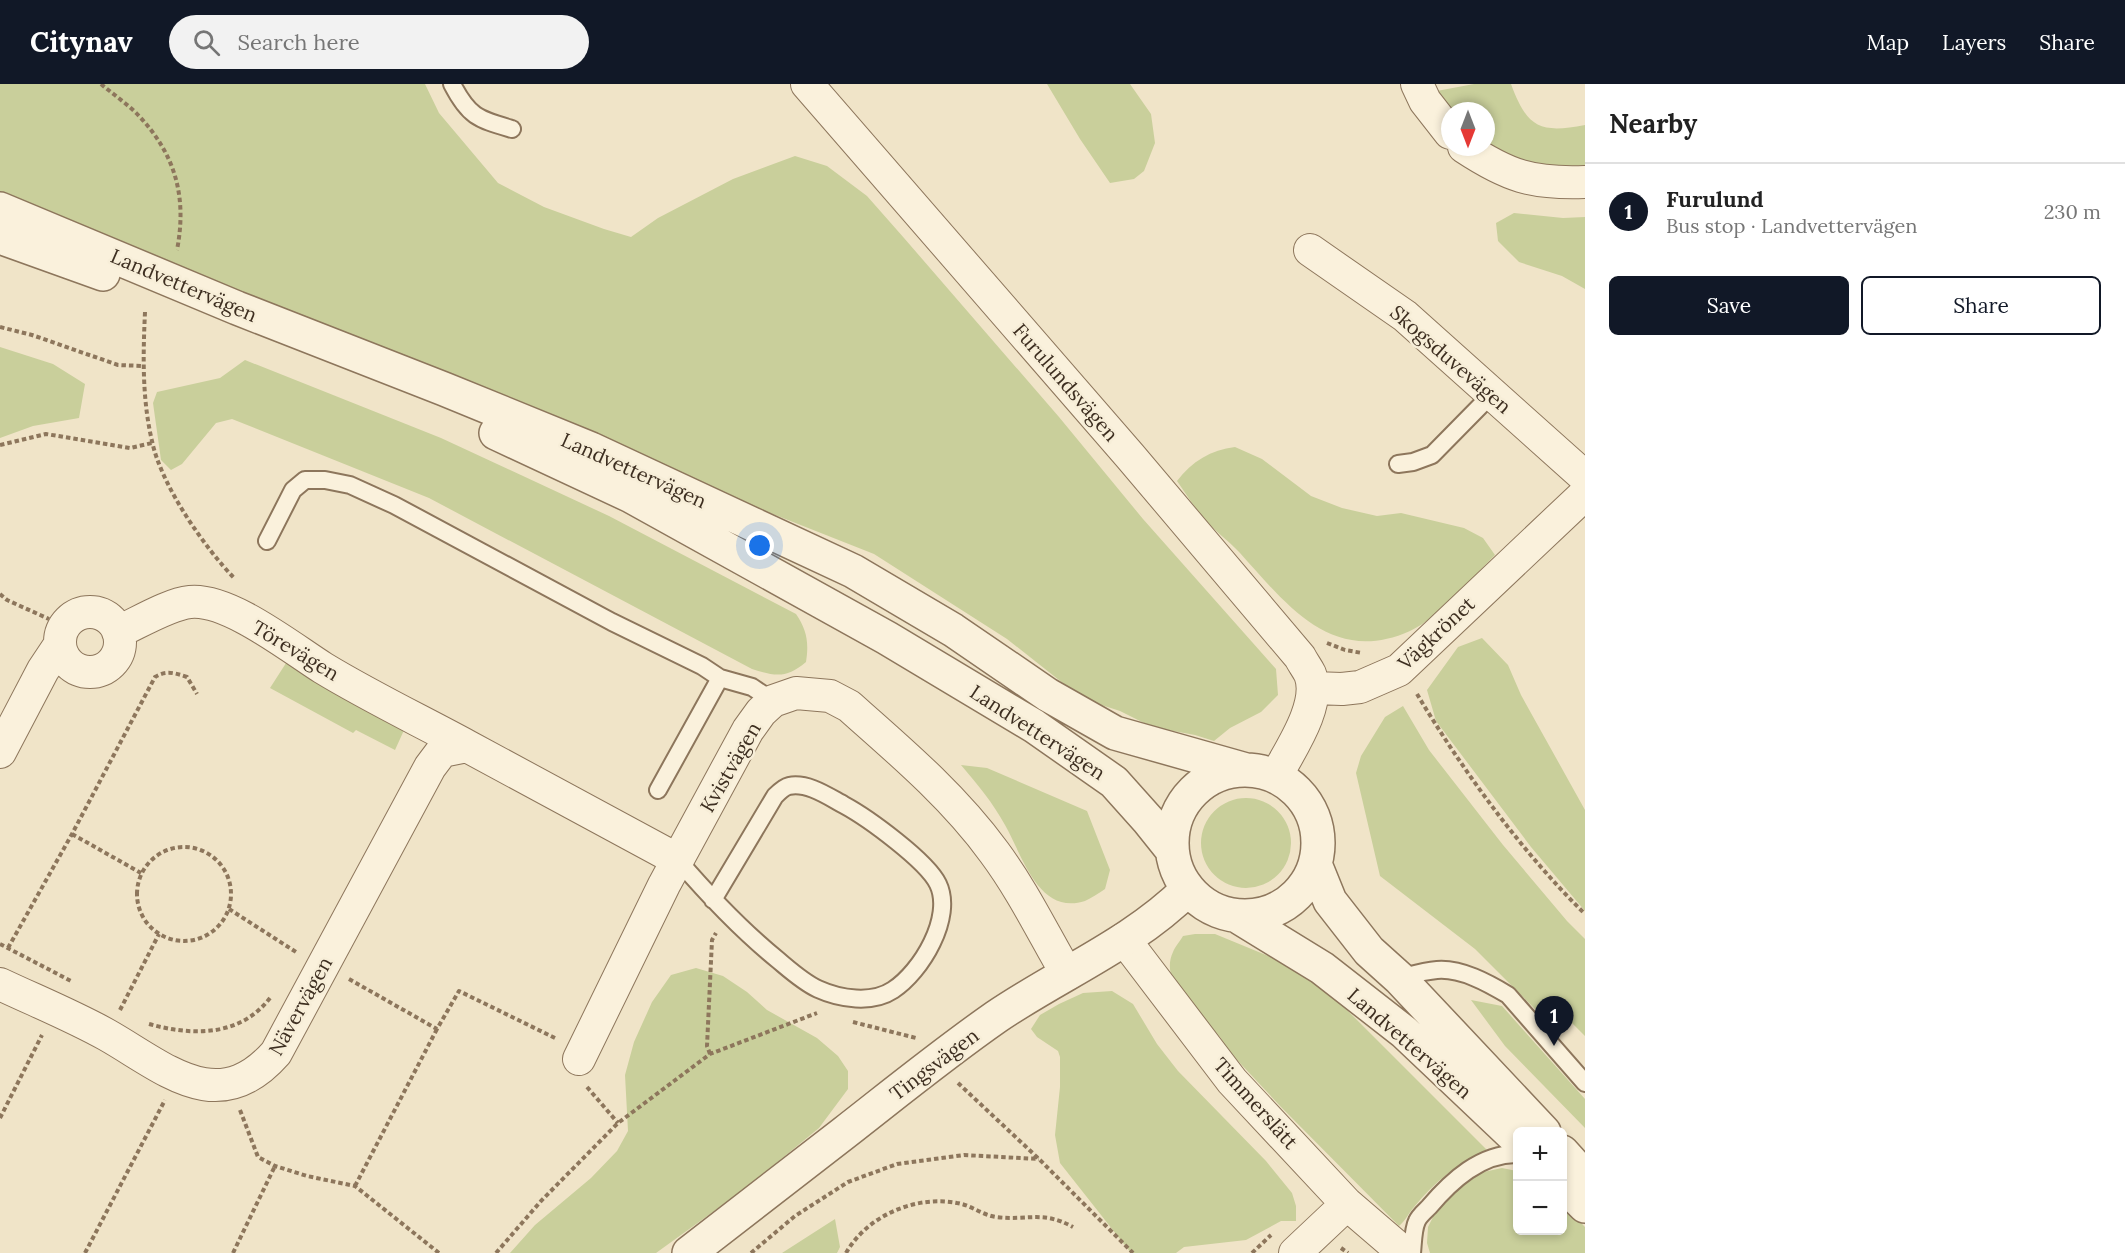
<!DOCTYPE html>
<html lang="en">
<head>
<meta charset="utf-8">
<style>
  :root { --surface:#fff; --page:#f2f2f2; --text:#222; --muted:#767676; --line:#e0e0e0; --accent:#111827 }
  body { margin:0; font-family:Lora,serif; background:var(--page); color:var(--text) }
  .controls { position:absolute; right:18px; bottom:18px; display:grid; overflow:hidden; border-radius:9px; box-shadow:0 3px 9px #0003 }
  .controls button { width:54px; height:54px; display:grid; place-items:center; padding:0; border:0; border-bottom:2px solid var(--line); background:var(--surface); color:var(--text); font:30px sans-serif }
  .compass { position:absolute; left:1441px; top:18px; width:54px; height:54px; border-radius:50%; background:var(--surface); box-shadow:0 3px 9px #0003; rotate:180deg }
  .you { position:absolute; left:760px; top:462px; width:21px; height:21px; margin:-15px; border:4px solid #fff; border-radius:50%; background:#1a73e8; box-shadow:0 0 0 9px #1a73e833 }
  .badge { display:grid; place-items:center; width:39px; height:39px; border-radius:50%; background:var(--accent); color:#fff; font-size:20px; font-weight:700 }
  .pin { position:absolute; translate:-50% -50px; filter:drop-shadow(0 2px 3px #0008) }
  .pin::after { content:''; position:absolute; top:32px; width:21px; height:18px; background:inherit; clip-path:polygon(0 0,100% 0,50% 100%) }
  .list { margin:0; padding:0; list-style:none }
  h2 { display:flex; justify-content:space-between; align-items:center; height:78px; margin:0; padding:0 24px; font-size:26px }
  h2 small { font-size:20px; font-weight:400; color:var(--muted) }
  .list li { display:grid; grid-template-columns:39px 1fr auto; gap:18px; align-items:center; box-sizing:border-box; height:96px; padding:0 24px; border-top:2px solid var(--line) }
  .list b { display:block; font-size:22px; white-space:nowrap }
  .list p { margin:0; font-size:20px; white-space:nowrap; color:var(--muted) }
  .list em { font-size:20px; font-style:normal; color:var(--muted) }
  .actions { display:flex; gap:12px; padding:18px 24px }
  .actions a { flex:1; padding:14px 0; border:2px solid var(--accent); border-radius:9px; text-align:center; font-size:21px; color:var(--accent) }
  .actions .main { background:var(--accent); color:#fff }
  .icon { flex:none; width:33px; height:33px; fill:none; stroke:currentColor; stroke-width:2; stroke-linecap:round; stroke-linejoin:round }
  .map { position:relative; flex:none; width:1585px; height:1169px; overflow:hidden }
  header { display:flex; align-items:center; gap:36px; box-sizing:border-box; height:84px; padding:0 30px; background:var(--accent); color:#fff }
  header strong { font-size:28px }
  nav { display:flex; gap:33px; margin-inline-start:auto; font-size:21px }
  .search { width:420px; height:54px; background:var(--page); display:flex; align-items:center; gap:15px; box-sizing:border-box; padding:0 21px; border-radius:33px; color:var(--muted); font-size:22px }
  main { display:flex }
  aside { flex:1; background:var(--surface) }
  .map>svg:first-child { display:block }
  .green { fill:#c9cf9b }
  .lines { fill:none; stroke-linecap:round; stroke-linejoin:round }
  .service-casing { stroke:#8d765c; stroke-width:20 }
  .minor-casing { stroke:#8d765c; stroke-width:34 }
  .tertiary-casing { stroke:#8d765c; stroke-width:36 }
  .path { stroke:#8d765c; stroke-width:4; stroke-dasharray:4.5 3; stroke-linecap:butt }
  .service { stroke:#faf1dc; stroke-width:16 }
  .minor { stroke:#faf1dc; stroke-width:32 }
  .tertiary { stroke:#faf1dc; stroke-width:33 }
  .labels { text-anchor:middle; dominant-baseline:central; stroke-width:5; stroke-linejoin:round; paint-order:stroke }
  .street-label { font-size:20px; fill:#3d2e20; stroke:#f7eed8 }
</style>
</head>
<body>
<header>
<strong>Citynav</strong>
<div class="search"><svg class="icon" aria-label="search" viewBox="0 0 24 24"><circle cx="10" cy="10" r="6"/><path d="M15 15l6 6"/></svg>Search here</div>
<nav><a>Map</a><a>Layers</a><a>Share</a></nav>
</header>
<main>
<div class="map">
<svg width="1585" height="1169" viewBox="0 0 1585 1169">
  <rect width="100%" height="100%" fill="#f0e4c8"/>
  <path class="green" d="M 0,0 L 425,0 L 439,29 L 498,99 L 544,123 L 604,145 L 631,153 L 658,134 L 733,95 L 768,82 L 795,72 L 827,82 L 867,112 L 904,154 L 1059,333 L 1143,435 L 1276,585 L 1278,611 L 1261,628 L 1230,644 L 1214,657 L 1195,651 L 1152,643 L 1120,627 L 1083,615 L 1007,555 L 874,470 L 583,355 L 0,110 Z
    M 1047,0 L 1130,0 L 1151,30 L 1155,59 L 1144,87 L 1134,95 L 1110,99 L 1080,55 Z
    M 1474,0 L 1511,0 C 1527,43 1539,50 1585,41 L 1585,84 L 1542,88 L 1486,63 L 1486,27 L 1450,27 L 1426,9 Z
    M 1514,129 L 1563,134 L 1585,133 L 1585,205 L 1562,192 L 1519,178 L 1498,157 L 1496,139 Z
    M 0,263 L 53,280 L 85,300 L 79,334 L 33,342 L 0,354 Z
    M 245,276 L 441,354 L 609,432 L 796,530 C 807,546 809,559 806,578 C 786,595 775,592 752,585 L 429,414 L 232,335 L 216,339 L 182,380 L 171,386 L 161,376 L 153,319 L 157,308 L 220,294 Z
    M 1235,363 L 1262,375 L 1311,412 L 1342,424 L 1377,432 L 1401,429 L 1464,444 L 1483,454 L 1495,471 C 1472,494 1440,533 1410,547 C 1332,582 1287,521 1240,469 C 1228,456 1212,445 1201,431 C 1192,420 1185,408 1177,397 C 1192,377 1211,366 1235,363 Z
    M 1482,554 L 1508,581 L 1521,611 L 1585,726 L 1585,827 L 1531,763 L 1436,637 L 1427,606 L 1458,563 Z
    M 288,576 L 405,644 L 395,666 L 356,646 L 353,649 L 270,604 Z
    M 1403,622 L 1429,666 L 1503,761 L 1567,837 L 1585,855 L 1585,952 L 1571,938 L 1535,925 L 1475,865 L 1380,792 L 1356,689 L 1361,672 L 1385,633 Z
    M 961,681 L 987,684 L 1087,727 L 1110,786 L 1105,805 C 1099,809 1091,814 1085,817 C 1038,832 1022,770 1005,741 C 993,719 978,701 961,681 Z
    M1201 759a45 45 0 1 1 90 0a45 45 0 1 1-90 0Z
    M 1195,850 L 1215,850 L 1283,878 L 1327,906 L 1487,1066 C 1458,1079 1434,1098 1414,1123 C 1408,1130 1406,1136 1399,1142 L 1281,1023 L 1224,962 C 1223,954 1216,949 1211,943 C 1195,923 1159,898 1173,868 C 1175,863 1180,857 1183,852 Z
    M 696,884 L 723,892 L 747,908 L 767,926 L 817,954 L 838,972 L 848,987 L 848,1005 L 819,1044 L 746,1104 L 656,1169 L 510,1169 L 535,1141 L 591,1094 L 617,1067 L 628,1047 L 625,991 L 634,958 L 652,918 L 671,891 Z
    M 1112,907 L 1133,920 L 1157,960 L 1178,987 L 1266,1077 L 1292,1109 L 1296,1122 L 1296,1137 L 1281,1137 L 1246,1156 L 1184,1163 L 1176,1169 L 1131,1169 L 1060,1079 L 1055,1051 L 1060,1003 L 1060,973 L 1058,967 L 1037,953 L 1031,945 L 1040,931 L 1059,920 L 1083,909 Z
    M 1471,916 L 1502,922 L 1585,1015 L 1585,1044 L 1505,962 Z
    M 1502,1084 L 1517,1087 L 1518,1146 L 1562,1146 L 1563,1120 L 1585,1143 L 1585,1169 L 1430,1169 L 1427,1159 L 1428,1143 L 1438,1123 L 1479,1089 Z
    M 835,1135 L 840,1163 L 837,1169 L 782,1169 Z"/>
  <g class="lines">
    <defs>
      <path id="service" d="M 452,0 C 469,33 478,35 512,45
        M 1398,380 L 1413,378 L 1432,371 L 1492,310
        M 267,457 L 293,406 L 305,396 L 325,396 L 350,401 L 394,421 L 612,538 L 702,582 L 720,594 L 752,603 L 773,617
        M 658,706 L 720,594
        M 678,776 C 709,812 741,846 778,876 C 790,886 803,898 818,905 C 840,915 872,920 893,906 C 921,888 954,833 938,800 C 927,777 868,734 844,721 C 829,713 808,698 789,702 C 784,703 779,708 775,712 L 713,816
        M 1399,894 C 1411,891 1424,887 1437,886 C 1461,884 1488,899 1508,911 L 1585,999
        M 1412,1169 C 1413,1160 1413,1145 1417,1137 C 1419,1132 1425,1127 1429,1123 C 1451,1097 1481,1069 1518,1070"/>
      <path id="minor" d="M 807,0 L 1130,372 L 1300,573 C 1303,579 1307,584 1310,590 C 1322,620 1290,666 1276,692
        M 1417,0 L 1425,17 L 1450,49
        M 1464,63 C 1508,92 1532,100 1585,98
        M 1310,166 L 1405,232 L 1585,393
        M60 558a30 30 0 1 1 60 0a30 30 0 1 1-60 0Z
        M 118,548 C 138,539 169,520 190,518 C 228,514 290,563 323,584 C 369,612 419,636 467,662
        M 1313,604 L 1342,605 L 1360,603 L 1399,586 L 1585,410
        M 0,668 L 43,586 L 59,562
        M 1124,855 L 1232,997 L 1347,1120 L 1404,1169
        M 0,900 C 36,917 73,932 107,951 C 165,984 218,1035 276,969 L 430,683 L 442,667 L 467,662 L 678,776
        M 579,975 L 664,801 L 748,646 L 761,628 L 773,617 L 796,609 L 830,612 L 849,622 C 900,667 954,713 994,768 C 1023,807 1043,849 1067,890
        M 1295,1169 L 1347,1120"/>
      <path id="tertiary" d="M 0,125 L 237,224 L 444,305 L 591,365 L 853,487 L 953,546 L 1048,611 L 1115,649 L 1246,686
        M 0,153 L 103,190
        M 496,349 L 631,412 L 887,554 L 1034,642 L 1114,698 L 1148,736 L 1172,766
        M1172 759a73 73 0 1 1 146 0a73 73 0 1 1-146 0Z
        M 1315,780 L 1330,817 L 1369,867 L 1399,894 L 1544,1048
        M 1237,832 L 1322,884 L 1404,948 L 1518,1056
        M 1562,1068 L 1585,1093
        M 1562,1099 L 1585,1122
        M 689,1169 C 741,1129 793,1089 844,1049 C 894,1010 943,970 996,933 C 1059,890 1133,860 1188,805"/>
    </defs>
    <use href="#service" class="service-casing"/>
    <use href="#minor" class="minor-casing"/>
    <use href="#tertiary" class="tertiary-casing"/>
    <path class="path" d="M 101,0 C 114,11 129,21 140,33 C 176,72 187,114 177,166
      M 145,228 C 143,271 142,315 152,357 C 161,401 204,463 235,495
      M 0,243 L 32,251 L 118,281 L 143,282
      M 0,361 L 46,350 L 130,364 L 152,359
      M 0,510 L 7,516 L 49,535
      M 1327,559 L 1345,566 L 1362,569
      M 1417,610 C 1463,687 1521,767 1585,830
      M 72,750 L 141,789
      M137 810a47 47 0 1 1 94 0a47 47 0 1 1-94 0Z
      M 229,825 L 296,868
      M 0,860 L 71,897
      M 8,864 L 72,750 L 155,593 C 166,586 175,589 187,593 L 197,610
      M 349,895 L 437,945 L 459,907 L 557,955
      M 120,926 L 159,850
      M 853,938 L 916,954
      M 149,940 C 192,952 240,953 270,914
      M 710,970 L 707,962 L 712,856 L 716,849
      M 958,999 L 1039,1075 L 1133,1169
      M 587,1003 L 618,1039
      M 240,1026 L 258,1073 L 275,1082 L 307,1092 L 355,1102 L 439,1169
      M 0,1034 L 42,951
      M 355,1102 L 437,945
      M 1341,1164 L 1348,1169
      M 85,1169 L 165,1016
      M 233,1169 L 275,1082
      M 496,1169 L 541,1117 L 618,1039 L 710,970 L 817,929
      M 751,1169 L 795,1132 L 848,1098 L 897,1080 L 964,1071 L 1039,1075
      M 846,1169 C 867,1132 915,1111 957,1119 C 971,1121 982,1131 996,1133 C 1028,1137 1042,1126 1073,1143
      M 1252,1169 L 1271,1151"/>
    <use href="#service" class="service"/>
    <use href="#minor" class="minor"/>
    <use href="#tertiary" class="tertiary"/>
  </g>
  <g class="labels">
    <g class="street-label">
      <text transform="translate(184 201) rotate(23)">Landvettervägen</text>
      <text transform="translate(1451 275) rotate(41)">Skogsduvevägen</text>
      <text transform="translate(1066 298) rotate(49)">Furulundsvägen</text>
      <text transform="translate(634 386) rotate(24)">Landvettervägen</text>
      <text transform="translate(1436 549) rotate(-43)">Vägkrönet</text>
      <text transform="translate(296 566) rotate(31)">Törevägen</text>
      <text transform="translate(1038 648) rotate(33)">Landvettervägen</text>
      <text transform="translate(730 683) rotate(-60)">Kvistvägen</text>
      <text transform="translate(300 922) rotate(-61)">Nävervägen</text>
      <text transform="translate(1410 959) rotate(41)">Landvettervägen</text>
      <text transform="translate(934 980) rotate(-37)">Tingsvägen</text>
      <text transform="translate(1256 1019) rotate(48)">Timmerslätt</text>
    </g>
  </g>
</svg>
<div class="controls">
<button>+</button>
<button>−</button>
</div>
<svg class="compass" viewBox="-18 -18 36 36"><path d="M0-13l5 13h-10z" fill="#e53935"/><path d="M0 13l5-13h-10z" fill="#767676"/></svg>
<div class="you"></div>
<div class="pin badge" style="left:1554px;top:962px">1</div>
</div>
<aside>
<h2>Nearby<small></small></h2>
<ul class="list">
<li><span class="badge">1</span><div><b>Furulund</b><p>Bus stop · Landvettervägen</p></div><em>230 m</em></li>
</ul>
<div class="actions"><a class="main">Save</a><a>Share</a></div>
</aside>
</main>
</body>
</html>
